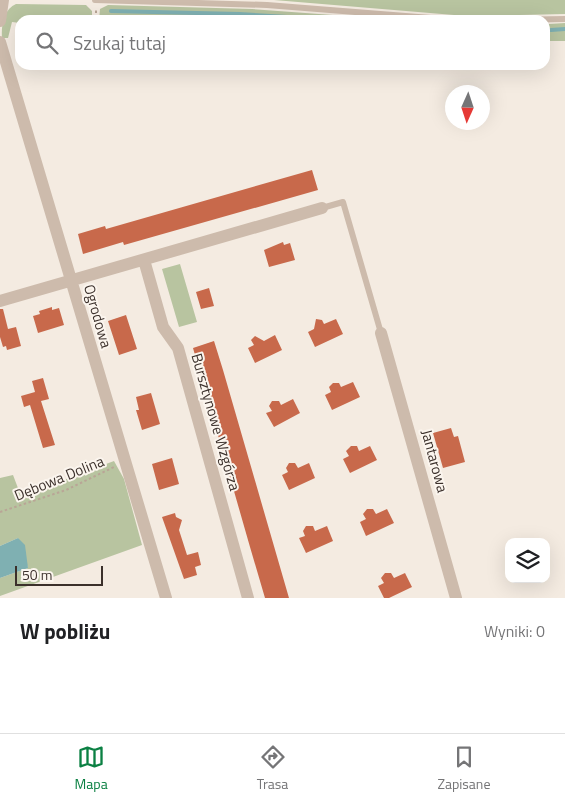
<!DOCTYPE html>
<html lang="pl">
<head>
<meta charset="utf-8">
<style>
  :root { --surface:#fff; --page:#f6f6f6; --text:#202124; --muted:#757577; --line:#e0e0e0; --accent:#0b8043 }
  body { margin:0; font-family:"Titillium Web",sans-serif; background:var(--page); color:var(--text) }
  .controls { position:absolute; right:15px; bottom:15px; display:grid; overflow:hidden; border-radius:10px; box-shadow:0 5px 20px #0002 }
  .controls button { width:45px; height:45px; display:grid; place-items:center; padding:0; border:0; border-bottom:1px solid var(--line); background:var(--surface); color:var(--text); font:25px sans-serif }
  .compass { position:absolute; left:445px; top:85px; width:45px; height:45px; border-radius:50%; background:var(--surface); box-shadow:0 5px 20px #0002; rotate:183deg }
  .scale { position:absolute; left:15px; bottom:12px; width:88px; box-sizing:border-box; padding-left:5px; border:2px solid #3b302b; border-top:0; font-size:14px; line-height:18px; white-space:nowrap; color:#3b302b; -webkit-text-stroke:4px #fbf5ee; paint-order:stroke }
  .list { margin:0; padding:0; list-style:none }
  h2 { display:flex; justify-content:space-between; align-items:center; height:65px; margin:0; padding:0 20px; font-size:21px }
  h2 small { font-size:16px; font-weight:400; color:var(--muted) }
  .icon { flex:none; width:28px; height:28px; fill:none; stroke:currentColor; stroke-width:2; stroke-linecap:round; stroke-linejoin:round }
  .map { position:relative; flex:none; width:565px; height:598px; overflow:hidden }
  .search { position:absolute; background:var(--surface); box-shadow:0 5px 20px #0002; left:15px; right:15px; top:15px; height:55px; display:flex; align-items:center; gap:12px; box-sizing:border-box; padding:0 18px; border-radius:15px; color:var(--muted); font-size:19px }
  .sheet { height:135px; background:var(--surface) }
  nav { display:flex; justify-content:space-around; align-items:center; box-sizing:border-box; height:70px; border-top:1px solid var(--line); background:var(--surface); font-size:14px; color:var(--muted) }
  nav a { display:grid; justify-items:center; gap:2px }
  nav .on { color:var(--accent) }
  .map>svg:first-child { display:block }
  .green { fill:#b8c4a0 }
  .water { fill:#7fb0b2 }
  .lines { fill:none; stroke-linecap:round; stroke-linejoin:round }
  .stream { stroke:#7fb0b2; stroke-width:4 }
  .building { fill:#c8694b }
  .path { stroke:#b9a596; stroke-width:2; stroke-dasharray:2.5 2.5; stroke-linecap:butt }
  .service { stroke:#cdbbac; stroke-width:6 }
  .minor { stroke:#cdbbac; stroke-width:12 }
  .labels { text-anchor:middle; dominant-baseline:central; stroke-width:4; stroke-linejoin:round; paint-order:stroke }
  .street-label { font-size:15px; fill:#3b302b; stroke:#fbf5ee }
</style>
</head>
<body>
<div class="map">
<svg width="565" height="598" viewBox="0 0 565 598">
  <rect width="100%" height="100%" fill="#f4ebe1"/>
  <path class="green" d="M 274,0 L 565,0 L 565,14 L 466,16 Z
    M 16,4 L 86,5 L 92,11 L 92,20 L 20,20 L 20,23 L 12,22 L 8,38 L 2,38 C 1,25 4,9 16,4 Z
    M 108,5 L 252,9 L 401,20 L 99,20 L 100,9 Z
    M 565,23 L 565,41 L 547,41 L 545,48 L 545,26 L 549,24 Z
    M 180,264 L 197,322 L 179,327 L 162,269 Z
    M 114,461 L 124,479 L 142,545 L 0,596 L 0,578 L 28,568 L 18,538 L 0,546 L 0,478 L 13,475 L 21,496 Z"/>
  <path class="water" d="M 18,538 L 25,545 L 28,568 L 0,578 L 0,546 Z"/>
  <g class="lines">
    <path class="stream" d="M 111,11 L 239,14 L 337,20
      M 551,30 L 565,29"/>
  </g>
  <path class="building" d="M 312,170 L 318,190 L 124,245 L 123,242 L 83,254 L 78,234 L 105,226 L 106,229 Z
    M 283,242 L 284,245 L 290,243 L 295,260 L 269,267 L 264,250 Z
    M 209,288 L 214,306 L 201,309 L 196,292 Z
    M 52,307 L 52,310 L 59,308 L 64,325 L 38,333 L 33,316 L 40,314 L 39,311 Z
    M 0,309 L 3,309 L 8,329 L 16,327 L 21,346 L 7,350 L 6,346 L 3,347 L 0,337 Z
    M 126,315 L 137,349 L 119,355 L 108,321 Z
    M 316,319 L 322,320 L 324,324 L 336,319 L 343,334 L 315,347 L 308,332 L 314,329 Z
    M 275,335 L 282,350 L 255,363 L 248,348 L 254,345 L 251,340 L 255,336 L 264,341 Z
    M 214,341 L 223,370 L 289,598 L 265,598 L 250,547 L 193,348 Z
    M 43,378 L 49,399 L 41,401 L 55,445 L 43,448 L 30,405 L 24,407 L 21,396 L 35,392 L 32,381 Z
    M 353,382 L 360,397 L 332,410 L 325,395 L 331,392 L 329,387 L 333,383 L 339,383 L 341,387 Z
    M 151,393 L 160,424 L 142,430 L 136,410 L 139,410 L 136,397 Z
    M 293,399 L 300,413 L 274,427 L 266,413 L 272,411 L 269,406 L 272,401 L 279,401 L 281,405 Z
    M 451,428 L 454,437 L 458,436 L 465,462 L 443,468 L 433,433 Z
    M 351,446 L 357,446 L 359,451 L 370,446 L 377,460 L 350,473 L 343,459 L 349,456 L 346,451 Z
    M 172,458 L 179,484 L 159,490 L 152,464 Z
    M 289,463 L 295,463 L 298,468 L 309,463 L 315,478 L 289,490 L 282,475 L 288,472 L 286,468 Z
    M 367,509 L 373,509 L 376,514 L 387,509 L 394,523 L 366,536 L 360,522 L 366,519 L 363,514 Z
    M 175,513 L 176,517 L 182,520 L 179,530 L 187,555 L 198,552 L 201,565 L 195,567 L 197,575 L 184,579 L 162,517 Z
    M 306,526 L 313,526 L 315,531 L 327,526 L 333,541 L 306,553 L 299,538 L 305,536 L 303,531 Z
    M 385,573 L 391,573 L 394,578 L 405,573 L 412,587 L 389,598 L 384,598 L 378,586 L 384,583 L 381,578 Z"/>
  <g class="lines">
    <path class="path" d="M 96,18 L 96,10
      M 0,512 L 66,490 L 114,467"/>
    <path class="service" d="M 95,0 L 267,5 L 456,20
      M 503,20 L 565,19
      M 322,208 L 343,202 L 381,333"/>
    <path class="minor" d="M 0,21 L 3,0
      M 0,42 L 166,598
      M 144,260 L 163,327 L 178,348 L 248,598
      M 0,301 L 322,208
      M 381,333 L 456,598"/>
  </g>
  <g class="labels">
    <g class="street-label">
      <text transform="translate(98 316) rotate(74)">Ogrodowa</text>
      <text transform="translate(216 422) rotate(74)">Bursztynowe Wzgórza</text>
      <text transform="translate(435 461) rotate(75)">Jantarowa</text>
      <text transform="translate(59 478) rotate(-22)">Dębowa Dolina</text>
    </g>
  </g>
</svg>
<div class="controls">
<button><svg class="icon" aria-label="layers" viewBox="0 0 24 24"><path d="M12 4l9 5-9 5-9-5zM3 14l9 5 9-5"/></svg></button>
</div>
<svg class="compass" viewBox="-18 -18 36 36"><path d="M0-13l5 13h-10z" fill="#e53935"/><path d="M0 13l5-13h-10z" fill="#757577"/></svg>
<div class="scale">50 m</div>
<div class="search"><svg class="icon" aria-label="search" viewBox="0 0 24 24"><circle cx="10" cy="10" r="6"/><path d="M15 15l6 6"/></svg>Szukaj tutaj</div>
</div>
<section class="sheet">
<h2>W pobliżu<small>Wyniki: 0</small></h2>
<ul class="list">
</ul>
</section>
<nav>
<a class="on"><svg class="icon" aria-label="map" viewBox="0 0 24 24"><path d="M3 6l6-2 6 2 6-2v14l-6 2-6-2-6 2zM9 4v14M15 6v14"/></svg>Mapa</a>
<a><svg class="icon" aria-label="directions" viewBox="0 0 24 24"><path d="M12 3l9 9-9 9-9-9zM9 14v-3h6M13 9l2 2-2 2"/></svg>Trasa</a>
<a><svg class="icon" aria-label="saved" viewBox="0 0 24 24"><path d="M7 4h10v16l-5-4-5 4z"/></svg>Zapisane</a>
</nav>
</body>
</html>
